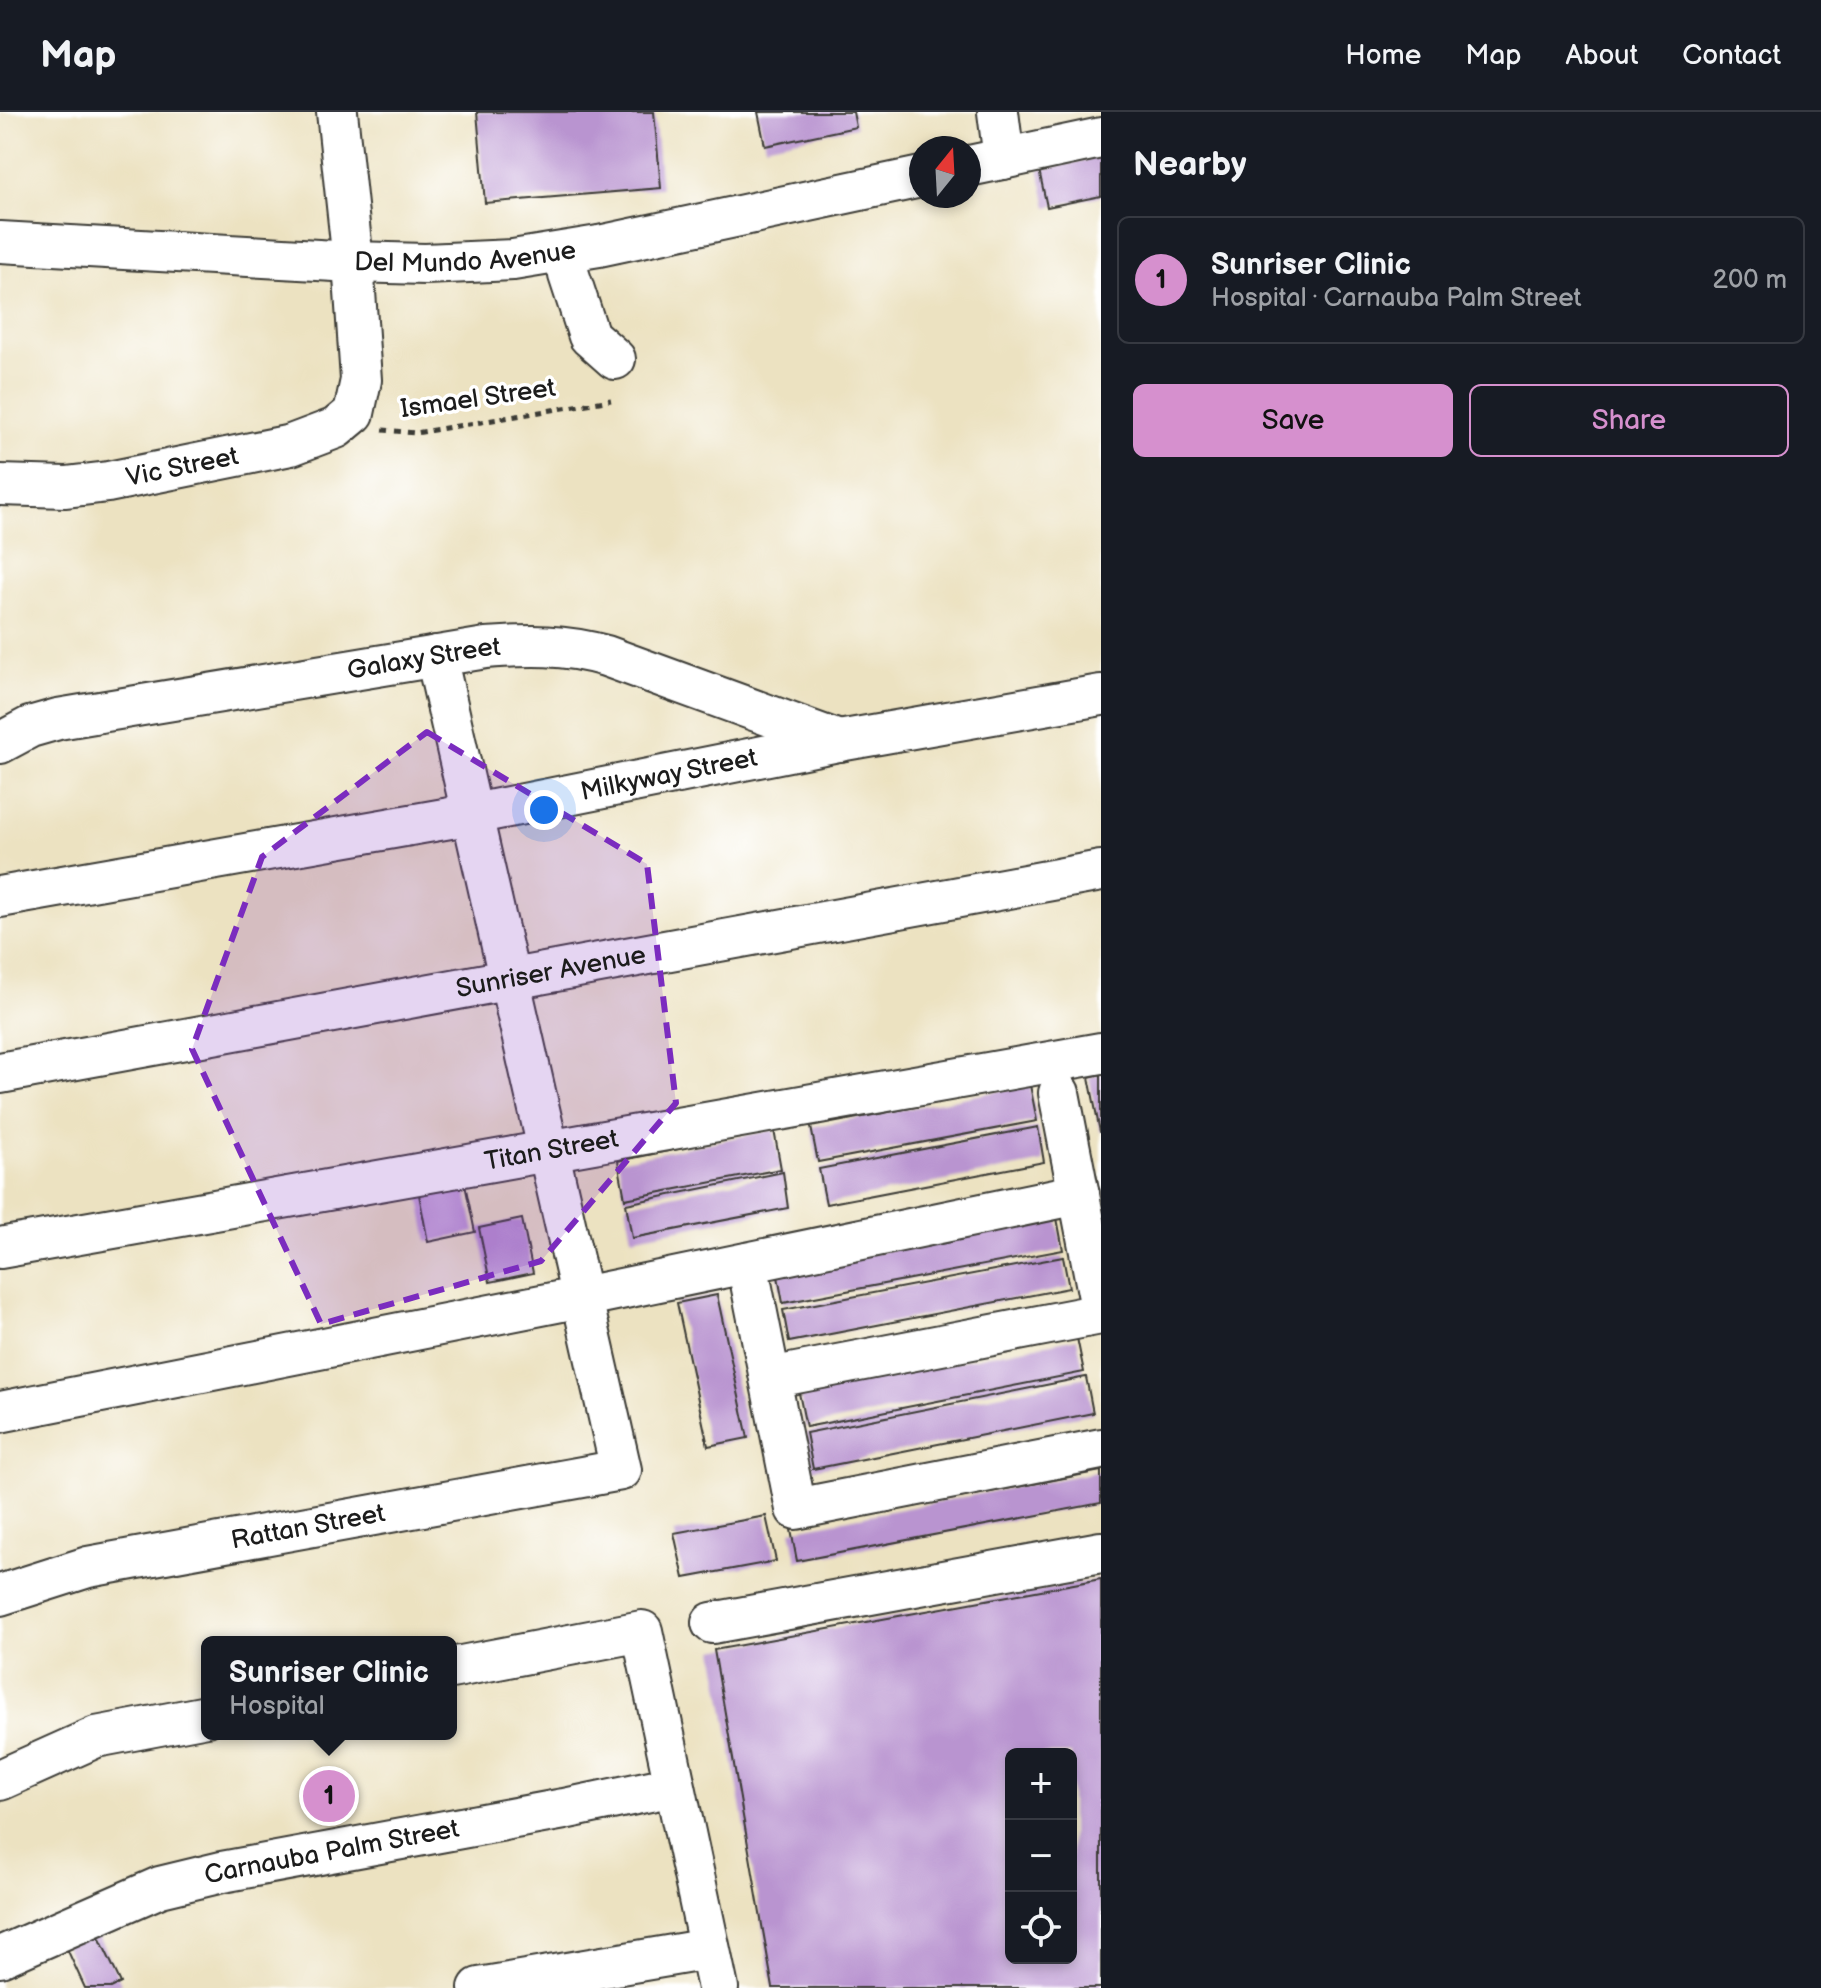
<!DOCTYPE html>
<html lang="en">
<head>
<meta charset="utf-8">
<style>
  :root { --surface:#171b24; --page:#20242c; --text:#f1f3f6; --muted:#9ea1a6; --line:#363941; --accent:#d690ce }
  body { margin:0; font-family:"Balsamiq Sans",sans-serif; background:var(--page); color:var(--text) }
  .controls { position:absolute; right:24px; bottom:24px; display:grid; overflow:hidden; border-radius:12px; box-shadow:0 4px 12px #0003 }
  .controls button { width:72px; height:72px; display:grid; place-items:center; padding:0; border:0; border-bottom:2px solid var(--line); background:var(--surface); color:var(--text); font:40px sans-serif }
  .compass { position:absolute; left:909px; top:24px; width:72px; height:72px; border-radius:50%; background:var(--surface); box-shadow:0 4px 12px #0003; rotate:18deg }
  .you { position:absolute; left:544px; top:698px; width:28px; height:28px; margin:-20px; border:6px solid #fff; border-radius:50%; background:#1a73e8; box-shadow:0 0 0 12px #1a73e833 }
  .badge { display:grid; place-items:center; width:52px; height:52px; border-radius:50%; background:var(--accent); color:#111; font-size:26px; font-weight:700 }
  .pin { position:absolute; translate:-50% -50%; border:4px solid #fff; box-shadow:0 2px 8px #0006 }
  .popup { position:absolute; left:201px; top:1524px; width:256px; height:104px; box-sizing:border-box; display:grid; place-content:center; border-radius:12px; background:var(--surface); filter:drop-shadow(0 2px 6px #0005); font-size:26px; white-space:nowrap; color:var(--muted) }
  .popup b { font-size:30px; color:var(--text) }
  .popup::after { content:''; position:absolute; left:50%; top:100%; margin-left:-16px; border:16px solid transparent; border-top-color:var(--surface) }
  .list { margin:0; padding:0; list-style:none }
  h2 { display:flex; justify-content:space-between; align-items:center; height:104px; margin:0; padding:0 32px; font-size:34px }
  h2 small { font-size:26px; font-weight:400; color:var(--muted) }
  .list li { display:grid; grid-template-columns:52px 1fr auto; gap:24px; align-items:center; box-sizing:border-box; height:128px; margin:0 16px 16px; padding:0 16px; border:2px solid var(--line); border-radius:12px }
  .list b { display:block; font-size:30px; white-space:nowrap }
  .list p { margin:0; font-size:26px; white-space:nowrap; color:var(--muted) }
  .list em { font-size:26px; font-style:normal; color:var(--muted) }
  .actions { display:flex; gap:16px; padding:24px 32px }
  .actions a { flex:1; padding:18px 0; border:2px solid var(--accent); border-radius:12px; text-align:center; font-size:28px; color:var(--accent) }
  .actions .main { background:var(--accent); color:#111 }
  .icon { flex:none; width:44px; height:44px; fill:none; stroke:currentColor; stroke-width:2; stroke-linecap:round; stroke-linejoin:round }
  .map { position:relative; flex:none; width:1101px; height:1876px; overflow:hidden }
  header { display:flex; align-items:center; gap:48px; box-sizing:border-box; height:112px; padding:0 40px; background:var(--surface); border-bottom:2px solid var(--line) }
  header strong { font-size:38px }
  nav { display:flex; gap:44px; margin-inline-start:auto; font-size:28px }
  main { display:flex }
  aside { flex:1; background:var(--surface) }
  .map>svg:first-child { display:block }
  .building { fill:#b994d0; fill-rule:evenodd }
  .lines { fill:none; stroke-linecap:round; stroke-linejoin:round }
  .minor-casing { stroke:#3b3a35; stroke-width:44 }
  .path { stroke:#3b3a35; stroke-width:5; stroke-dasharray:6 6; stroke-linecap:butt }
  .minor { stroke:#fff; stroke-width:40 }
  .marked { fill:#7b2cbf; fill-opacity:0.2; stroke:#7b2cbf; stroke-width:6; stroke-dasharray:16 10; stroke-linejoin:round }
  .labels { text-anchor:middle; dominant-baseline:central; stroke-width:7; stroke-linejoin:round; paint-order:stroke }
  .street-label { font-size:26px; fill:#1c1c1c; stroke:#fff }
</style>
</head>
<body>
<header>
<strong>Map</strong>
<nav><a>Home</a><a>Map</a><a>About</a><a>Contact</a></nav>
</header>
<main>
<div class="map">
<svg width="1101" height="1876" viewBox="0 0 1101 1876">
  <rect width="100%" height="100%" fill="#fff"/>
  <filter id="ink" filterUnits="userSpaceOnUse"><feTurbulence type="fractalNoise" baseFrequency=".0125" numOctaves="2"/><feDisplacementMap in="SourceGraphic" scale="16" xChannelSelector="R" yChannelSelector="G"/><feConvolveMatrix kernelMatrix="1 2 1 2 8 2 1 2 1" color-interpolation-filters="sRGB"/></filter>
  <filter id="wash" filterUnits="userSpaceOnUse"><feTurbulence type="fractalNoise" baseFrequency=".006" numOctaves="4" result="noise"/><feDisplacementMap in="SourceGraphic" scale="32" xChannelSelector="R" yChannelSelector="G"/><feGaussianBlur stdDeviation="1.8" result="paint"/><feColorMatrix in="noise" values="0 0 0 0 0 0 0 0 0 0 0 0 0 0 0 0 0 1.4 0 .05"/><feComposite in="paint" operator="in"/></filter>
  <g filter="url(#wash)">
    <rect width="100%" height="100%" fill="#ece2c1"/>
    <g id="blocks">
      <path class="building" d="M 477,0 L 654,0 L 661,76 L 485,91 Z
        M 758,0 L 853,0 L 856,15 L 765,34 Z
        M 1101,45 L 1101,84 L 1047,95 L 1039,58 Z
        M 1101,962 L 1101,1020 L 1100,1020 L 1089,965 Z
        M 1030,973 L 1037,1009 L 818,1050 L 811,1015 Z
        M 1038,1015 L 1044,1050 L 826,1092 L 819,1057 Z
        M 774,1018 L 781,1057 L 625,1087 L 618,1049 Z
        M 783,1060 L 788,1096 L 632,1126 L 626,1092 Z
        M 463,1063 L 475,1120 L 428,1130 L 417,1072 Z
        M 1057,1106 L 1063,1138 L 783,1191 L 777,1159 Z
        M 522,1107 L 533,1161 L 490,1170 L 479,1116 Z
        M 1063,1145 L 1069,1176 L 789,1230 L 783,1198 Z
        M 717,1183 L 748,1326 L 708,1334 L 677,1191 Z
        M 1077,1226 L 1084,1260 L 806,1315 L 799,1281 Z
        M 1086,1265 L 1093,1301 L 813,1357 L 806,1321 Z
        M 1101,1359 L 1101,1391 L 797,1449 L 791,1418 Z
        M 766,1404 L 776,1449 L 684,1466 L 674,1421 Z
        M 1101,1467 L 1101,1876 L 773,1876 L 714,1538 ZM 1011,1642 L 1071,1642 L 1071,1846 L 1011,1846 Z
        M 90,1806 L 121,1871 L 111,1876 L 85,1876 L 61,1824 Z"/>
    </g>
  </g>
  <g filter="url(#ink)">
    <use href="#blocks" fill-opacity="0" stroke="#3b3a35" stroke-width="2"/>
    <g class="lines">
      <defs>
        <g id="minor">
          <path d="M 998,0 L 1004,47"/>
          <path d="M 969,54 L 1101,26"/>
          <path id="s1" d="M 0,130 L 353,150 L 425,152 L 513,148 L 599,134 L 921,65"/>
          <path d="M 565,140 L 569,163 L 589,224 L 615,247"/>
          <path id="s2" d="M 0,373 L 66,375 L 108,370 L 291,333 L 336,316 L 354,301 L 361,268 L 353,150 L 337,0"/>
          <path id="s3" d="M 0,631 L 30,615 L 58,607 L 486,536 C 531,533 563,532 606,544 L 839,629"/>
          <path id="s4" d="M 0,785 L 473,702 L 839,629 L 1101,583"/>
          <path id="s5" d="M 0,961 L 1101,759"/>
          <path d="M 1059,981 L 1101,1196"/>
          <path id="s6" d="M 0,1136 L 1101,941"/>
          <path d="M 747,1151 L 796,1397 L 1101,1337"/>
          <path d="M 770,1266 L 1101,1202"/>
          <path d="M 0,1300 L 582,1185 L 1079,1082"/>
          <path id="s7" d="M 0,1483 L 88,1455 L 621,1358 L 436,544"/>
          <path d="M 712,1511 L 1101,1440"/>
          <path d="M 451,1556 L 642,1519 L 718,1876"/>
          <path d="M 0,1668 L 96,1625 L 207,1604"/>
          <path id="s8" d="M 0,1845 L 160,1775 L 222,1760 L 564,1697 L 674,1674"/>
          <path d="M 479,1876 L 709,1837"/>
        </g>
      </defs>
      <use href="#minor" class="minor-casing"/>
      <path class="path" d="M 383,318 L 416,321 L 611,288"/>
      <use href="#minor" class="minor"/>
    </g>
  </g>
  <path class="marked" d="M 427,620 L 647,752 L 676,991 L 541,1149 L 321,1212 L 192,937 L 262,745 Z"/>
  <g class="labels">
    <g class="street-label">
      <text stroke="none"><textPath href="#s1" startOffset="466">Del Mundo Avenue</textPath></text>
      <text transform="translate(478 287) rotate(-8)">Ismael Street</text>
      <text stroke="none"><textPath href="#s2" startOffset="184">Vic Street</textPath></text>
      <text stroke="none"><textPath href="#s3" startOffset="434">Galaxy Street</textPath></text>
      <text stroke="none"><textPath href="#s4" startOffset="680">Milkyway Street</textPath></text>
      <text stroke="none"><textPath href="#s5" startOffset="560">Sunriser Avenue</textPath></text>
      <text stroke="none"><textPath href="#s6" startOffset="560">Titan Street</textPath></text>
      <text stroke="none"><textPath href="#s7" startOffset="316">Rattan Street</textPath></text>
      <text stroke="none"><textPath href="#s8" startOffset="350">Carnauba Palm Street</textPath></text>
    </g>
  </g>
</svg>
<div class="controls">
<button>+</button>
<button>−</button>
<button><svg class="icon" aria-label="locate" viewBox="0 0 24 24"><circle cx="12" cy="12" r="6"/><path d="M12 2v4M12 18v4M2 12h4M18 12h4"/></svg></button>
</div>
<svg class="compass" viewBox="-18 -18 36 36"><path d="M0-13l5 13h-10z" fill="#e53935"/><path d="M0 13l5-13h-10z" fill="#9ea1a6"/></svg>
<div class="you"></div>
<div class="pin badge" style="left:329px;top:1684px">1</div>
<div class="popup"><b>Sunriser Clinic</b>Hospital</div>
</div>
<aside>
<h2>Nearby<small></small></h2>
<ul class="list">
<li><span class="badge">1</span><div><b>Sunriser Clinic</b><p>Hospital · Carnauba Palm Street</p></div><em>200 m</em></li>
</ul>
<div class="actions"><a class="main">Save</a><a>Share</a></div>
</aside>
</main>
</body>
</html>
